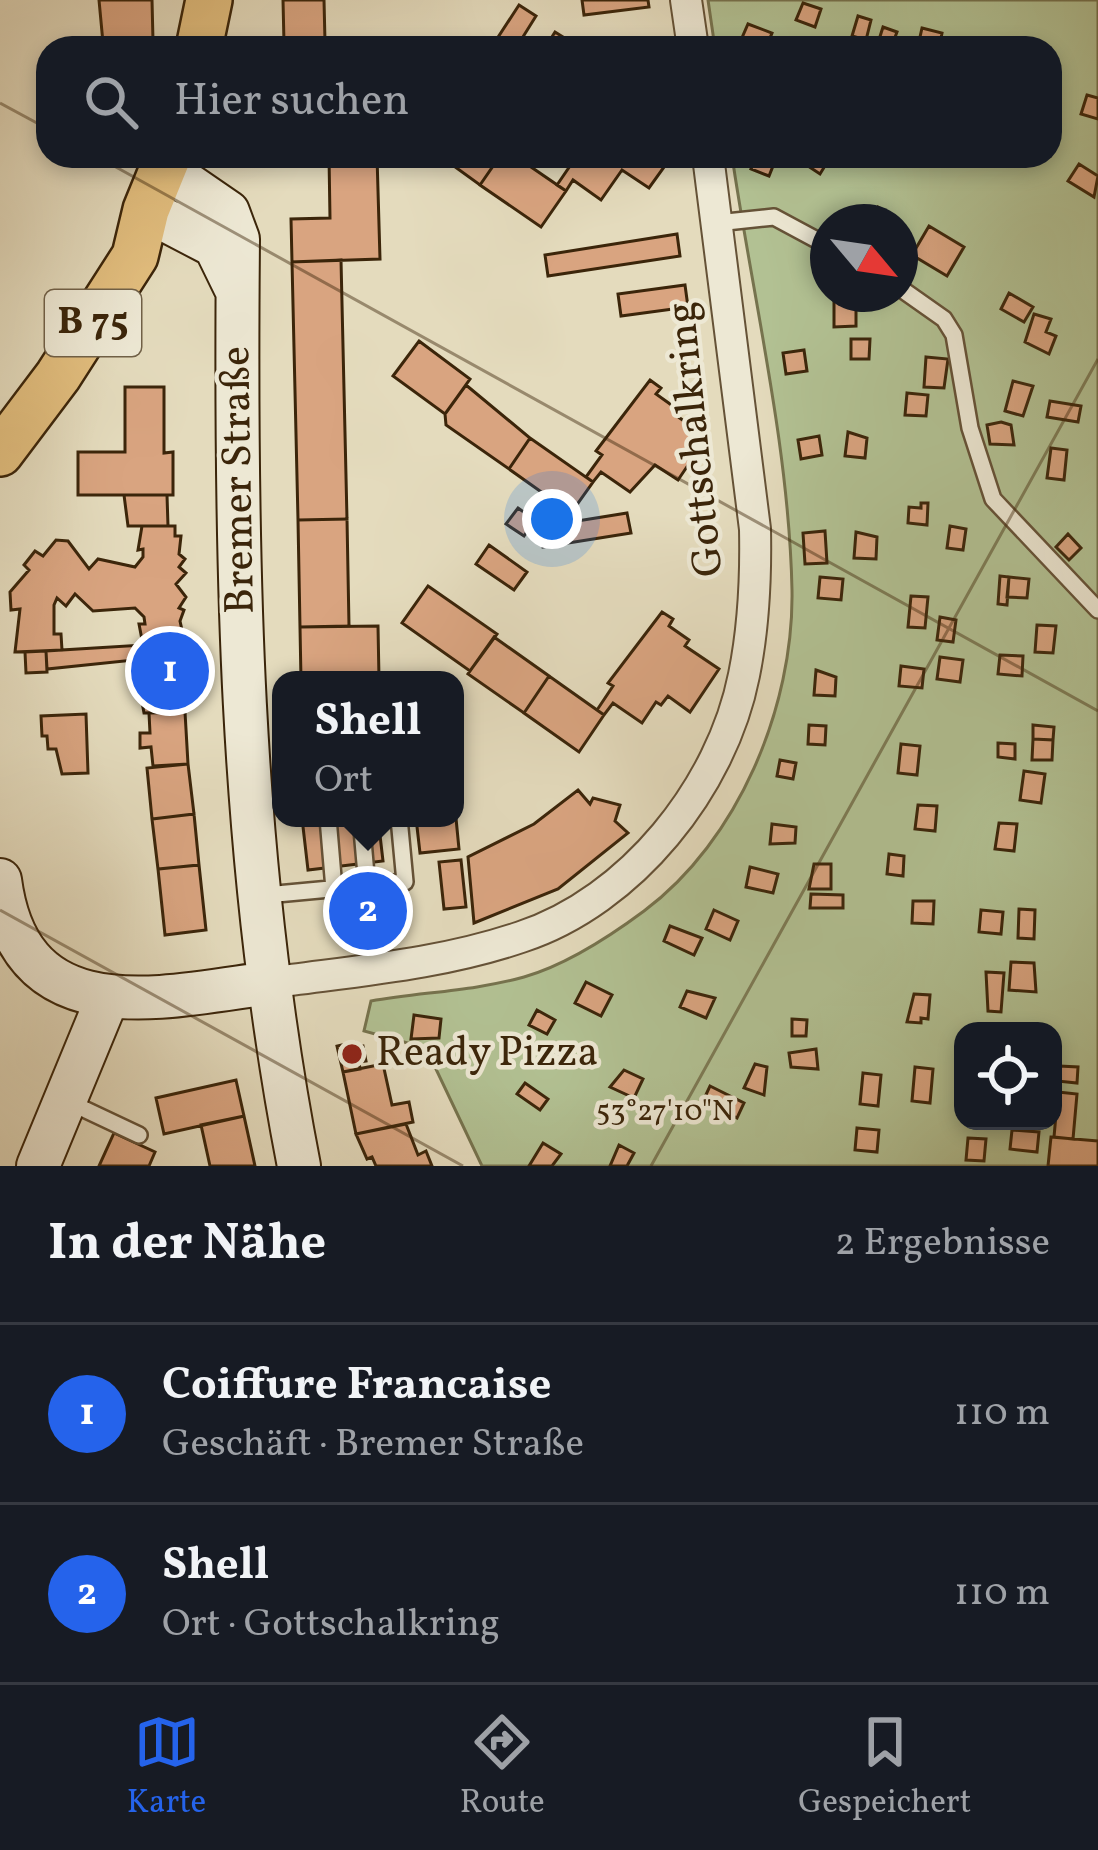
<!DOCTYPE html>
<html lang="de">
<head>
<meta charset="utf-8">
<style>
  :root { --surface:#171b24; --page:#242831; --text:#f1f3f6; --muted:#9ea1a6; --line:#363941; --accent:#2563eb }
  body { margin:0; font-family:Vollkorn,serif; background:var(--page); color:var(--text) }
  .controls { position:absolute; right:36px; bottom:36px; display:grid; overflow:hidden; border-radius:24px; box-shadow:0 6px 18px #0003 }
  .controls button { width:108px; height:108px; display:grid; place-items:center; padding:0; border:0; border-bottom:3px solid var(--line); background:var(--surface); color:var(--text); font:60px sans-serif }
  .compass { position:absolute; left:810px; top:204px; width:108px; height:108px; border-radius:50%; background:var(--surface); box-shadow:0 6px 18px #0003; rotate:119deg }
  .you { position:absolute; left:552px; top:519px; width:42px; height:42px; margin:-30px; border:9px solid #fff; border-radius:50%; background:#1a73e8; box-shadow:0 0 0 18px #1a73e833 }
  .badge { display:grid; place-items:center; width:78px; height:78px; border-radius:50%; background:var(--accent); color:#fff; font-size:39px; font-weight:700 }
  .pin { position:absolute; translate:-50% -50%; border:6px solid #fff; box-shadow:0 3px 12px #0006 }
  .popup { position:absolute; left:272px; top:671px; width:192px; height:156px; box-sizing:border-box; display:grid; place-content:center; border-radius:24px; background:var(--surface); filter:drop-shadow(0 3px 9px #0005); font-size:39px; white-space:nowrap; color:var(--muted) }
  .popup b { font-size:45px; color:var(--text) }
  .popup::after { content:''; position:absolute; left:50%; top:100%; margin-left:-24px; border:24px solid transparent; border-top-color:var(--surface) }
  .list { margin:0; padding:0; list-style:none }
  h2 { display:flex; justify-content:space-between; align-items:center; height:156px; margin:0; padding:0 48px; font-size:51px }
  h2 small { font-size:39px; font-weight:400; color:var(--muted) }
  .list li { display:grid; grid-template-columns:78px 1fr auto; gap:36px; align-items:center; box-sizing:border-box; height:180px; padding:0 48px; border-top:3px solid var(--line) }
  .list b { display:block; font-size:45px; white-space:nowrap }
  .list p { margin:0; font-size:39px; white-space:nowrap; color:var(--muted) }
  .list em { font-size:39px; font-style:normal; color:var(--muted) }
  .icon { flex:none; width:66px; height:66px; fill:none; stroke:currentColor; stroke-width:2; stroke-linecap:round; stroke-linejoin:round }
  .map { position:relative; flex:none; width:1098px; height:1166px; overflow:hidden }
  .search { position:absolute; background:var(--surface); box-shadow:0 6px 18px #0003; left:36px; right:36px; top:36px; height:132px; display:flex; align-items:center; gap:30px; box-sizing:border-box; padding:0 42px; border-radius:36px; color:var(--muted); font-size:45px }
  .sheet { height:516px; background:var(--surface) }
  nav { display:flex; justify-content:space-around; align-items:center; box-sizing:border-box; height:168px; border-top:3px solid var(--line); background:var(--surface); font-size:33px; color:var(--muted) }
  nav a { display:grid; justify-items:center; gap:6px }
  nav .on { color:var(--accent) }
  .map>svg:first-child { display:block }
  .green { fill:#b2c193; stroke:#76734e; stroke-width:3; fill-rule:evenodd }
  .building { fill:#d9a480; stroke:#3b250a; stroke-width:3 }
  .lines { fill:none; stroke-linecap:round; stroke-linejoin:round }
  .lane-casing { stroke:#655237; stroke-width:20 }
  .street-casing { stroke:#655237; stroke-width:34 }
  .secondary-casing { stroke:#3b250a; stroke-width:46 }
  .primary-casing { stroke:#3b250a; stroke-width:50 }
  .lane { stroke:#ede8d4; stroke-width:15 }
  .street { stroke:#ede8d4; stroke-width:30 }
  .secondary { stroke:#ede8d4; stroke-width:42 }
  .primary { stroke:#e2be7e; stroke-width:45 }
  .ticks { fill:none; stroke:#3b250a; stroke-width:3; stroke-opacity:0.45 }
  .poi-dot { fill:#8f2418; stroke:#ede8d4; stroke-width:4.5 }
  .labels { text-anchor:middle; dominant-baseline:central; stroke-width:9; stroke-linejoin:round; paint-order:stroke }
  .shield { fill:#ede8d4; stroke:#706047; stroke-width:3 }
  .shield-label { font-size:39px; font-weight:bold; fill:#3b250a }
  .street-label { font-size:42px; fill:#3b250a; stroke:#ede8d4 }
  .poi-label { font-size:42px; fill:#3b250a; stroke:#ede8d4; text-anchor:start }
  .ticks-label { font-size:30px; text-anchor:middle; fill:#3b250a; stroke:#ede8d4; stroke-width:9; stroke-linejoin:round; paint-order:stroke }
</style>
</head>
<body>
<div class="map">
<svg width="1098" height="1166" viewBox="0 0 1098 1166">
  <rect width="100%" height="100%" fill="#e4dbbd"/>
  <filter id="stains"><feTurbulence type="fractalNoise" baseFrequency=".00167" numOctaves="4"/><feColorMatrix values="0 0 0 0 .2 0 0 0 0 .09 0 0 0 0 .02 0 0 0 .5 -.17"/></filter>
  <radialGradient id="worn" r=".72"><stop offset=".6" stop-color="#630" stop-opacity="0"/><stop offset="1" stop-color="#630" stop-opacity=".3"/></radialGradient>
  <path class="green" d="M 708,0 L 1098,0 L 1098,1166 L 482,1166 L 426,1048 L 364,1031 L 371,1001 C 422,992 474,991 524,977 C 566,965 609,937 644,911 C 738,841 794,707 792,590 C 789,446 753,299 732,156 L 1050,156 L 1050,48 L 715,48 ZM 828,222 L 900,222 L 900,294 L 828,294 ZM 963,1031 L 1053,1031 L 1053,1121 L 963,1121 Z"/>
  <path class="building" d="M 99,0 L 152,0 L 153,41 L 103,43 Z
    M 283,0 L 324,0 L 325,42 L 284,43 Z
    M 582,0 L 648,0 L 649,7 L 584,15 Z
    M 803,3 L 821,9 L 815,27 L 796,20 Z
    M 519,5 L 536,16 L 516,48 L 491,48 Z
    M 858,16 L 871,20 L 866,40 L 852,36 Z
    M 748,24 L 772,33 L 766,48 L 741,40 Z
    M 883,27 L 897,32 L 891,48 L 877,46 Z
    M 922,28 L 942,33 L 939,48 L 918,46 Z
    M 555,32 L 574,44 L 571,48 L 545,48 Z
    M 1087,95 L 1098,98 L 1098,119 L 1081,114 Z
    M 329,156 L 377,156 L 380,259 L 292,262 L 291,219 L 330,218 Z
    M 440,156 L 500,156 L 480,185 Z
    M 500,156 L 515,156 L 566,191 L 541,227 L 480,185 Z
    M 570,156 L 672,156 L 649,188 L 622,170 L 601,200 L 573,180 L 566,191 L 557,185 L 572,163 Z
    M 757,156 L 777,156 L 769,176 L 751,169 Z
    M 806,156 L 831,156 L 820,174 L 802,162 Z
    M 1079,164 L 1098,176 L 1094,197 L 1068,181 Z
    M 878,207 L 896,217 L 893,222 L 870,222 Z
    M 929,226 L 964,247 L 947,276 L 912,255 Z
    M 677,234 L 680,256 L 548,276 L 545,255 Z
    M 341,260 L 347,519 L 298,520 L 292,262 Z
    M 685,285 L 688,307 L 621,316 L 618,294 Z
    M 1009,293 L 1033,307 L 1024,322 L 1001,309 Z
    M 834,299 L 856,299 L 856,326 L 834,327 Z
    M 1034,314 L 1051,319 L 1046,332 L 1056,336 L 1049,354 L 1025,342 Z
    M 851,339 L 870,339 L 869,359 L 851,359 Z
    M 419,341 L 470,379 L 445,414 L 393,376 Z
    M 804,350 L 807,371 L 786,374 L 783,353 Z
    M 926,357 L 948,359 L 944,388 L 924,387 Z
    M 650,380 L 661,388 L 656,394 L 677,409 L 674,414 L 707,437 L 678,480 L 655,465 L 630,492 L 601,472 L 593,482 L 586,477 L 602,455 L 596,451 Z
    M 1013,381 L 1033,386 L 1023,416 L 1005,411 Z
    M 466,385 L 530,438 L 509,469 L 446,425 L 445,414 Z
    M 125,387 L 164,387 L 164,453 L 173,452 L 173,495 L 78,495 L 78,452 L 125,452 Z
    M 907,393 L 928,395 L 926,416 L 905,415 Z
    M 1050,401 L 1081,406 L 1078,422 L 1047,417 Z
    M 1001,422 L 1011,425 L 1014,445 L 990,444 L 987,425 Z
    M 848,432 L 867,438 L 865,458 L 845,456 Z
    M 819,436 L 822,455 L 801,459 L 798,440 Z
    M 530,438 L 593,482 L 571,513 L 509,469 Z
    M 1051,448 L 1067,450 L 1064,480 L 1047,478 Z
    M 124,495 L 167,495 L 168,526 L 128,526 Z
    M 921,503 L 928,503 L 927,525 L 908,523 L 909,507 L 921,508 Z
    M 518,508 L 535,520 L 524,536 L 506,524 Z
    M 627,513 L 631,533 L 543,547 L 540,527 Z
    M 347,519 L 349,626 L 300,627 L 298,520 Z
    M 142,526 L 175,526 L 175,536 L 181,536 L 179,554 L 185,559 L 179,567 L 186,573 L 176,584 L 186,597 L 179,608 L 184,610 L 180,621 L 184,639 L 177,638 L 177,645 L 143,645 L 139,624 L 145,624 L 144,617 L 135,608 L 93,611 L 75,594 L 66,606 L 57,598 L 54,605 L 54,634 L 61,634 L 62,650 L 15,652 L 20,609 L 11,610 L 10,592 L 29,570 L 24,565 L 35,551 L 43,556 L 56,540 L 68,541 L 89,569 L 98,559 L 135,567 L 143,557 L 143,549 L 138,550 Z
    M 950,526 L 966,529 L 963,550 L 947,548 Z
    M 825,531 L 827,563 L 805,564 L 803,533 Z
    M 856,532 L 877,537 L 876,559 L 854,558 Z
    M 1068,534 L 1081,548 L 1069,560 L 1056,547 Z
    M 489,545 L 527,572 L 514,590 L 476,564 Z
    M 1000,576 L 1009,577 L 1007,605 L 998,604 Z
    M 820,577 L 843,579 L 841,600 L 818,598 Z
    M 1009,577 L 1029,579 L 1027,598 L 1007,597 Z
    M 428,586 L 497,634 L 470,671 L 402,623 Z
    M 911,596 L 928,597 L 925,628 L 908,627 Z
    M 662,612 L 673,619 L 669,626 L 689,640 L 685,646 L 719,669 L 690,712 L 668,696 L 661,705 L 656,702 L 642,723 L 613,703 L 604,715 L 597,710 L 613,686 L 608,683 Z
    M 940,617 L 956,620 L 953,642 L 937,640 Z
    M 1037,625 L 1056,626 L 1053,653 L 1035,652 Z
    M 378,626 L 379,679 L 301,680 L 300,627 Z
    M 494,637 L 549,676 L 524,713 L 468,674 Z
    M 143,645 L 184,645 L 185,712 L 144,713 L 138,680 L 144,680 Z
    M 143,645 L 144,659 L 47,669 L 46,651 Z
    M 46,651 L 47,672 L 26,673 L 25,652 Z
    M 1000,655 L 1023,656 L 1022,676 L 998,674 Z
    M 940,657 L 963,660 L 960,682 L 937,679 Z
    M 901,666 L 924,669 L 922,688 L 899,686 Z
    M 816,670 L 836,677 L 835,696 L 814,695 Z
    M 549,676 L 604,715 L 579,752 L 524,713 Z
    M 185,712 L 188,764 L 153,766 L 151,747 L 140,748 L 140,733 L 150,733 L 149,713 Z
    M 86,714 L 88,773 L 62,774 L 56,749 L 48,749 L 47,736 L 42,736 L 41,716 Z
    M 809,725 L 826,726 L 825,745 L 808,744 Z
    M 1033,725 L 1054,727 L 1053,740 L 1033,739 Z
    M 1033,739 L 1053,740 L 1052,760 L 1032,760 Z
    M 998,743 L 1015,744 L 1015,759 L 998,757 Z
    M 901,744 L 920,746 L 917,775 L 898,773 Z
    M 780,760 L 796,763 L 793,779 L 777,776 Z
    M 188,764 L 194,814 L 152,819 L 147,768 Z
    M 1024,771 L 1045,774 L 1041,803 L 1020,800 Z
    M 578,790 L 590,804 L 593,798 L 620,805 L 615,821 L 628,833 L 558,889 L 474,923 L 468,857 L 534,824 Z
    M 918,805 L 937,806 L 935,831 L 915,829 Z
    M 455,808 L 459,849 L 420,853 L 416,818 L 455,818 Z
    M 194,814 L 199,865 L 158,869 L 152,819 Z
    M 302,818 L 378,818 L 383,861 L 308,870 Z
    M 999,823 L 1017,824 L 1014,851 L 995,849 Z
    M 772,824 L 796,827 L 795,843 L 770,844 Z
    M 889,854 L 904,856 L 903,876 L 887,874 Z
    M 461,860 L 466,907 L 444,909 L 439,862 Z
    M 814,864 L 831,864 L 831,889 L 809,889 Z
    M 199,865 L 206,930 L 165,935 L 158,869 Z
    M 750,867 L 778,874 L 773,893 L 746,887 Z
    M 811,894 L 843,895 L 843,908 L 810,908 Z
    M 391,897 L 393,919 L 345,924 L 343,903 Z
    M 913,901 L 934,901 L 933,924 L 912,923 Z
    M 1019,909 L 1035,910 L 1034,939 L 1018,938 Z
    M 714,910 L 738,921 L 730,940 L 706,929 Z
    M 981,910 L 1003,912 L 1001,934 L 979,932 Z
    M 670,926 L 702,938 L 694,955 L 664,941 Z
    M 1011,962 L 1034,963 L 1036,992 L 1009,990 Z
    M 986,972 L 1004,973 L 1001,1012 L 988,1011 Z
    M 586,982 L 612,995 L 601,1016 L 575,1003 Z
    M 687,991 L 715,998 L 706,1018 L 680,1007 Z
    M 914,994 L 930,995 L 928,1019 L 921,1018 L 921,1023 L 907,1022 Z
    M 537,1010 L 555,1020 L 547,1034 L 529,1025 Z
    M 414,1015 L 441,1019 L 439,1038 L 411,1039 Z
    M 792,1019 L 807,1020 L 806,1036 L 792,1036 Z
    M 354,1042 L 355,1048 L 363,1046 L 366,1061 L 359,1062 L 360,1069 L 343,1072 L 337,1046 Z
    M 816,1049 L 818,1069 L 791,1067 L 789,1053 Z
    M 383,1064 L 392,1105 L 409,1102 L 413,1122 L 356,1134 L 343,1072 Z
    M 755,1064 L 767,1067 L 764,1095 L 744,1088 Z
    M 1059,1066 L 1078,1067 L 1077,1083 L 1057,1081 Z
    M 915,1067 L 933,1069 L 930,1103 L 912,1101 Z
    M 624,1070 L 643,1079 L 634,1098 L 610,1087 Z
    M 863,1073 L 881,1075 L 878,1106 L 860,1104 Z
    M 236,1080 L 244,1116 L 164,1134 L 156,1098 Z
    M 525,1083 L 548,1099 L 540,1110 L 517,1094 Z
    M 710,1086 L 744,1103 L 737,1118 L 703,1101 Z
    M 1058,1092 L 1077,1094 L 1073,1139 L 1054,1137 Z
    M 244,1116 L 255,1166 L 210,1166 L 201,1125 Z
    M 406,1124 L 418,1155 L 426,1151 L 432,1166 L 376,1166 L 372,1157 L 367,1159 L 356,1134 Z
    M 857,1128 L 879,1130 L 877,1152 L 855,1150 Z
    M 1012,1130 L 1039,1132 L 1037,1152 L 1010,1149 Z
    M 114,1133 L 155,1152 L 149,1166 L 99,1166 Z
    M 1051,1137 L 1098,1141 L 1098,1166 L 1048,1166 Z
    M 968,1138 L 986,1139 L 984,1161 L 966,1160 Z
    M 543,1143 L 561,1154 L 552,1166 L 529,1166 Z
    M 619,1145 L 634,1153 L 627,1166 L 610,1166 Z"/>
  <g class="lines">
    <defs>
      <path id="lane" d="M 717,223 L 774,217 L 828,246
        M 900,288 L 944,319 L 954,335 L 970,428 L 993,499 L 1098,610
        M 328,818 L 334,889
        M 361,818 L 367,886
        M 266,895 L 405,882 L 399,818
        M 69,1102 L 139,1135"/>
      <path id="street" d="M 686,0 L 693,48
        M 269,983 C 354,971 439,965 521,937 C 631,901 722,787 744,675 C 754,626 756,578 755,529 L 708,156"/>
      <path id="secondary" d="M 164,168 L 228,212 L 238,239 C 235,549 239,860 299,1166
        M 146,210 L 215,246 L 235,287
        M 0,880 C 20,1034 159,998 269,983
        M 38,1166 L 107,999"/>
      <path id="primary" d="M 199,48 L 209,0
        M 0,453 L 58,376 L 135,256 L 146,210 L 168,156"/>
    </defs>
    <use href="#lane" class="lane-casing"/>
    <use href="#street" class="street-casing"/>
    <use href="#secondary" class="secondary-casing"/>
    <use href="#primary" class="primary-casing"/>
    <use href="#lane" class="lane"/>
    <use href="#street" class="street"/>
    <use href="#secondary" class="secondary"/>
    <use href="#primary" class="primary"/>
  </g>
  <path class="ticks" d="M 0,103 L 48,129M 96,156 L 1098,711M 0,910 L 463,1166M 651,1166 L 1098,359"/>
  <circle class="poi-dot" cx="352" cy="1054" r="12"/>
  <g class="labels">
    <rect class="shield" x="45" y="290" width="96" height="66" rx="9"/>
    <g class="shield-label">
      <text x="93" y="323">B 75</text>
    </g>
    <g class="street-label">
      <text transform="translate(697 439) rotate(-96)">Gottschalkring</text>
      <text transform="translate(240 480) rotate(-91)">Bremer Straße</text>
    </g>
    <g class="poi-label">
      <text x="376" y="1054">Ready Pizza</text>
    </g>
  </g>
  <g class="ticks-label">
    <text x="665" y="1120">53°27'10"N</text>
  </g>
  <rect width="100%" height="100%" filter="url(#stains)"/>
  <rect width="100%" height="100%" fill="url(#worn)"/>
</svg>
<div class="controls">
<button><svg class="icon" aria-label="locate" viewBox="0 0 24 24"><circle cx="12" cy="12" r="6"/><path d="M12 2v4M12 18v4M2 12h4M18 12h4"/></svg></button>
</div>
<svg class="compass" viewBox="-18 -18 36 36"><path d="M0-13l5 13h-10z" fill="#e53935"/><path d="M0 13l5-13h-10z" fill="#9ea1a6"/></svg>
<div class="you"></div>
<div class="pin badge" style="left:170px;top:671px">1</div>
<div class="pin badge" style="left:368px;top:911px">2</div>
<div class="popup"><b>Shell</b>Ort</div>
<div class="search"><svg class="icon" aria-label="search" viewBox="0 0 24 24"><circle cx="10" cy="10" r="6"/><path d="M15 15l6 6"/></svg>Hier suchen</div>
</div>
<section class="sheet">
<h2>In der Nähe<small>2 Ergebnisse</small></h2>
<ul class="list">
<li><span class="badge">1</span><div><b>Coiffure Francaise</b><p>Geschäft · Bremer Straße</p></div><em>110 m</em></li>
<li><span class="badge">2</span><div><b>Shell</b><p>Ort · Gottschalkring</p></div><em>110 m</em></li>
</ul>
</section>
<nav>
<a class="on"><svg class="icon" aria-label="map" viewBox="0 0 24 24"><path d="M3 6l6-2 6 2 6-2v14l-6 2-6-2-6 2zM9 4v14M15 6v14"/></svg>Karte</a>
<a><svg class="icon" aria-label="directions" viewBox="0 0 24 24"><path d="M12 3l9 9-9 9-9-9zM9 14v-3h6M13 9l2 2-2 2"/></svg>Route</a>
<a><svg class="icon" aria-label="saved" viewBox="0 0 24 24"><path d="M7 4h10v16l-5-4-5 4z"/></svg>Gespeichert</a>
</nav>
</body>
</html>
